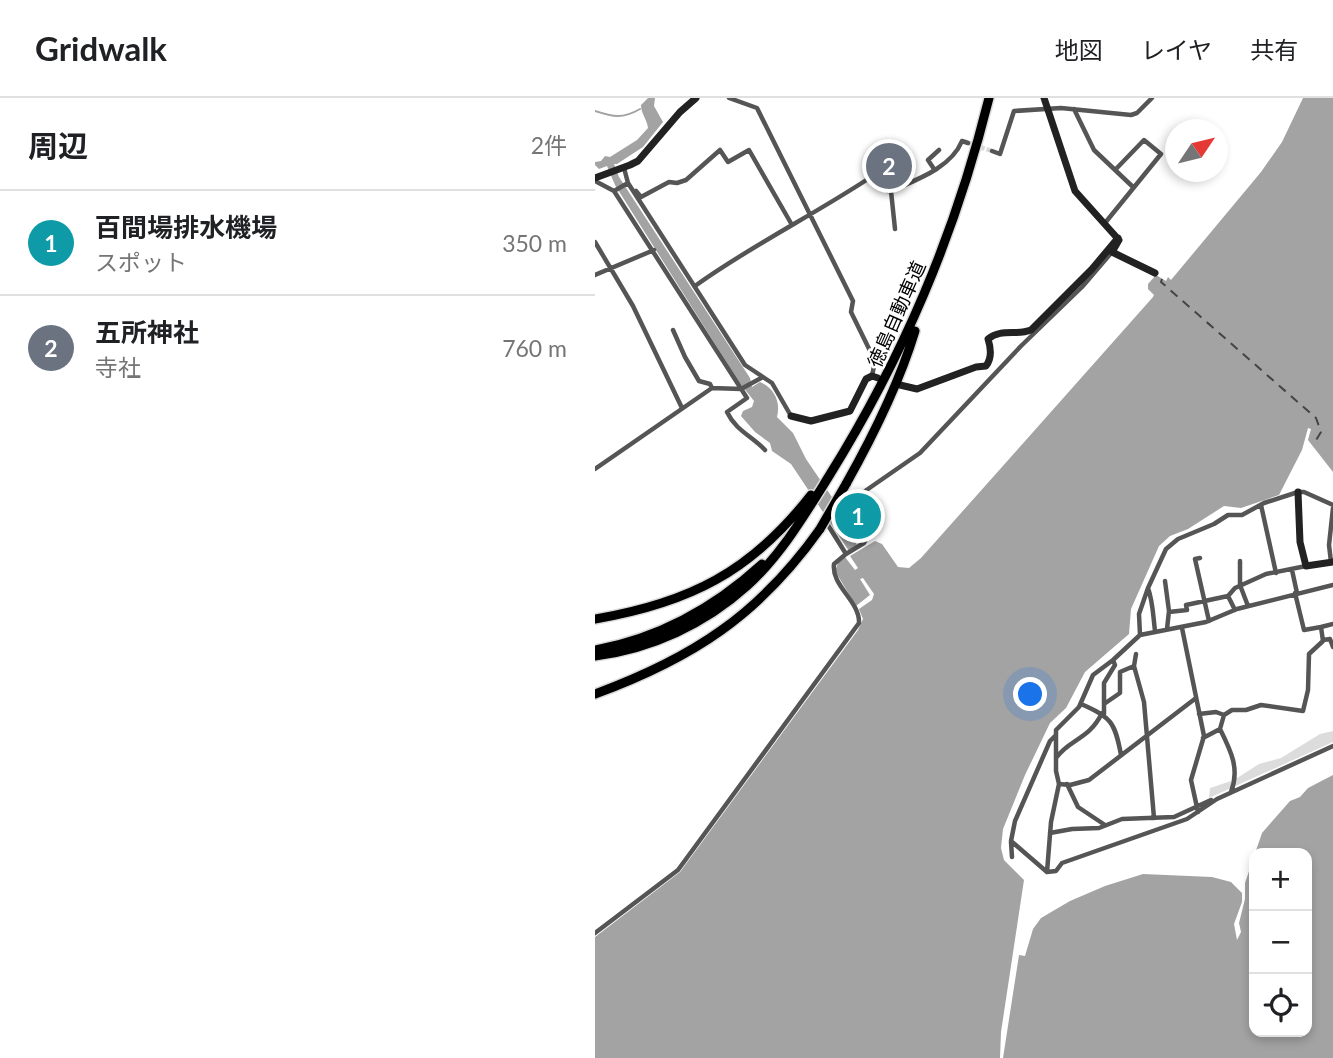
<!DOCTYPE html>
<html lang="ja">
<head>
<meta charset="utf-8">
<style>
  :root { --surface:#fff; --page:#f6f6f6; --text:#202124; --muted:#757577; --line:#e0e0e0; --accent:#111827 }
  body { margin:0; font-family:Lato,"Noto Sans JP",sans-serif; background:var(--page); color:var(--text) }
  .controls { position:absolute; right:21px; bottom:21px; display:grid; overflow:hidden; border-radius:14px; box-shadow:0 4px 10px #0003 }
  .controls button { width:63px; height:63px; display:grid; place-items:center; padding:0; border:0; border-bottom:2px solid var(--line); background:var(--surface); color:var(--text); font:35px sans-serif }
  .compass { position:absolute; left:570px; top:21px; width:63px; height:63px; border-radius:50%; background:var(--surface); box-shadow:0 4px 10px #0003; rotate:55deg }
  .you { position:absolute; left:436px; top:597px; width:24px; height:24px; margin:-18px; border:5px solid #fff; border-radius:50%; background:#1a73e8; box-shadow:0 0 0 10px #1a73e833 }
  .badge { display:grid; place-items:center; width:46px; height:46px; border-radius:50%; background:var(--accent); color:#fff; font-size:23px; font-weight:700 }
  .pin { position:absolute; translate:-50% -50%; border:4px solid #fff; box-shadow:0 2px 7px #0006 }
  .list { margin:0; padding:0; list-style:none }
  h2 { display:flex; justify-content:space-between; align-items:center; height:91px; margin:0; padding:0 28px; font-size:30px }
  h2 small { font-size:23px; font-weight:400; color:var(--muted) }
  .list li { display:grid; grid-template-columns:46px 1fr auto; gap:21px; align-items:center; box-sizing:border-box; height:105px; padding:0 28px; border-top:2px solid var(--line) }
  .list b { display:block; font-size:26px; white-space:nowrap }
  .list p { margin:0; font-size:23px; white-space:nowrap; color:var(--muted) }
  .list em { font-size:23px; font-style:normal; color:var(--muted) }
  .icon { flex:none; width:38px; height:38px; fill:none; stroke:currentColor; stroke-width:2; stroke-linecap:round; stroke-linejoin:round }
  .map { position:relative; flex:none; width:738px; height:960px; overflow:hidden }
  header { display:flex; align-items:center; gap:42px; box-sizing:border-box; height:98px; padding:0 35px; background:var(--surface); border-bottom:2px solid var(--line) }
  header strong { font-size:33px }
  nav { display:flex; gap:38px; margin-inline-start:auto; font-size:24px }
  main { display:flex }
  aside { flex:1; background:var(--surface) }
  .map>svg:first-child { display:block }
  .green { fill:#dcdcdc }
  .water { fill:#a3a3a3; fill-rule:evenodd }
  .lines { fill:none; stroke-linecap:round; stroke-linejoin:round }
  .stream { stroke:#a3a3a3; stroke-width:2 }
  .ferry { stroke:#444; stroke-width:2; stroke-dasharray:9 7; stroke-linecap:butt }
  .street-tunnel { stroke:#d9d9d9; stroke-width:4.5; stroke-dasharray:4.5 2; stroke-linecap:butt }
  .highway-casing { stroke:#dbdbdb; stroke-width:12 }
  .street { stroke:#555; stroke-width:4.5 }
  .secondary { stroke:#222; stroke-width:7 }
  .highway { stroke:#000; stroke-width:9 }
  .highway-bridge-casing { stroke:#dbdbdb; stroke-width:12; stroke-linecap:butt }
  .highway-bridge { stroke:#000; stroke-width:9 }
  .labels { text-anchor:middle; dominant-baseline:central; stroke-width:5; stroke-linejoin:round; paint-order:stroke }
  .street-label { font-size:19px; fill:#000; stroke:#fff }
</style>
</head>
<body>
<header>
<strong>Gridwalk</strong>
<nav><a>地図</a><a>レイヤ</a><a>共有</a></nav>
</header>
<main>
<aside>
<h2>周辺<small>2件</small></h2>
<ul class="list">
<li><span class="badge" style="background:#0f9aa8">1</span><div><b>百間場排水機場</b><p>スポット</p></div><em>350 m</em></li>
<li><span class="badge" style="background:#6b7280">2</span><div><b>五所神社</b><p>寺社</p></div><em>760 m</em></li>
</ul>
</aside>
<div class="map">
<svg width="738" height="960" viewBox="0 0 738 960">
  <rect width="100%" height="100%" fill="#fff"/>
  <path class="green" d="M 738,633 L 738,644 L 614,700 L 615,690 L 639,682 L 664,666 L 686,660 L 725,636 Z"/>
  <path class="water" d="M 53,0 L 60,0 L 59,8 L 68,24 L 48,49 L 22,66 L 19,66 L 24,79 L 155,280 L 157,289 L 165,284 C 179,290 186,303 182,319 L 198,335 L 211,361 L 258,430 L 254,435 L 262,447 L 254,453 L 196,366 L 177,353 L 175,345 L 160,334 L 146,318 L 148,313 L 157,309 L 159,303 L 144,284 L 20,87 L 12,68 L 4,71 L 0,67 L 0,64 L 6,63 L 10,58 L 15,59 L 42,42 L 53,30 C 52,21 46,16 46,7 Z
    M 708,0 L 738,0 L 738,374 L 713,342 L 716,331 L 713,330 L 707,352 L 684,397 L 646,410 L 629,408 L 593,431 L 575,438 L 564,448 L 536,511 L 534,536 L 490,574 L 471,610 L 455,625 L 430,677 L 408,731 L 406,750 L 409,762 L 429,782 L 406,934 L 405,960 L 0,960 L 0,839 L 85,774 L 263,532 L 268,521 L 264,511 L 277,502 L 279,496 L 268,480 L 265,481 L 275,497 L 261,508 L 240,473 L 243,465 L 250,459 L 260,472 L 263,470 L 255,458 L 280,443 L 287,446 L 303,469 L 314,470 L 326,460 L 558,199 L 559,197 L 553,191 L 553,186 L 561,177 L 571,183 L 573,179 L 576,182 L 666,74 L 687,44 Z
    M 738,677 L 738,960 L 408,960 L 424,857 L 430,858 L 438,831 L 446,820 L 475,803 L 510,788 L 548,776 L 617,779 L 636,784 L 647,795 L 647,804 L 639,826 L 642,842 L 646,834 L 644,825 L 650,801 L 650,785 L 667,735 L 695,703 L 705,699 L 713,690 ZM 659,755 L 712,755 L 712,934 L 659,934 Z"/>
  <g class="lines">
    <path class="stream" d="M 0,13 C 18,19 28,21 45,11"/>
    <path class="ferry" d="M 567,181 L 566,184 L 721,320 L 726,334 L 718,347"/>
    <path class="street-tunnel" d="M 373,45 L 397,53"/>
    <defs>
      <path id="highway" d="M 251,386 C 278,338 304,286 320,233
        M 0,521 C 94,505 156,474 216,397
        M 0,552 C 65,540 119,510 167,466
        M 0,558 C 56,551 110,526 152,488 C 186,457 209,418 234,378 C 308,259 360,137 394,0
        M 0,596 C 98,560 164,517 225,431"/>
    </defs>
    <use href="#highway" class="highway-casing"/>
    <path class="street" d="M 134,0 L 162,10 L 258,203 L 256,214 L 280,263 L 277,278
      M 479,11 L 499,52 L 538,89
      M 397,53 L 405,56 L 419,13 L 466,10 L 536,17 L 542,15 L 557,0
      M 29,70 L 33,85 L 150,267 L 177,285 L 196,318
      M 339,71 L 333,62 L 344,52
      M 0,83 L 19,93 L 152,300 L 132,314 C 141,333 157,338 170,352
      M 19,93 L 33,85
      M 41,93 L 46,99 L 74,84 L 82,85 L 91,82 L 125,52 L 133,64 L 154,52 L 197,127
      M 296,93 L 300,131
      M 510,125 L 566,56 L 549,42 L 520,72
      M 0,144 L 38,208 L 87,310
      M 0,177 L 59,152
      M 100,188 C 158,146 223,115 282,75 L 293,93 L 296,93 C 321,82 356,70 367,43 L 373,45
      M 78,232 L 90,259 L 104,283 L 115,286 L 117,290
      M 0,371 L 117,290 L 146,291 L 168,279
      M 666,407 L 681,475
      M 738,407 L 709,394 L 703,394 L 669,405 L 647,417 L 633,417 L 619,426 L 583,441 L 571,451 L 553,490 L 544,516 L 545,537 L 611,524 L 642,511 L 738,487
      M 247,409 L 325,355 L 426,248 L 487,189 L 517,154
      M 251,456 L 269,445 L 273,438
      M 605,460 L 600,461 L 614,523
      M 645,463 L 645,487 L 653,508
      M 736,464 L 734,447 L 738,410
      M 697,472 L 702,495
      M 570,483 L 574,513 L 572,531
      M 553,490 C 558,504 558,517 560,533
      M 633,498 L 640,512
      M 574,514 L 592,512 L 591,507 L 633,498 L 640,490 L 671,476 L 711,468
      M 726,529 L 738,526
      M 587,530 L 609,638 L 596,682 L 603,714
      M 728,542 L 735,541 L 738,549
      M 541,556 L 539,568 L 549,604 L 559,720
      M 486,606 C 516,619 520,624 526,657
      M 509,606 L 525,595 L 525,574 L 539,568
      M 509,616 L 509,585 L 520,567 L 518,562
      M 604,616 L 621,614 L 629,617
      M 625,631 C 636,653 645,671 636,694
      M 460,638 L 455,643 L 420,723 L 416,743 L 452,774 L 461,773 L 467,765 L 592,721 L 622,701 L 738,648
      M 608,640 L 625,631 L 629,617 L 637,612 L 651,612 L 666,607 L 708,613 L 713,592 L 714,556 L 728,543 L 726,529 L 709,532 L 700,495
      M 461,660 C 474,641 494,642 507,615
      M 464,686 L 475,687 L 494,682 L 601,600
      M 472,686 L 483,709 L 510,727
      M 455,735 L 477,731 L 504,730 L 527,721 L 579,719 L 616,702
      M 416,744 L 417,759
      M 452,774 L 456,724 L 464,686 L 461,673 L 461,632 L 484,609 L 498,577 L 518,562 L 545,537
      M 0,835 L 83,772 L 264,525 C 265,503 236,488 239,466 L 251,456 L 231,424"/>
    <path class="secondary" d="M 449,0 L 480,93 L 524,142 L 517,154 L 560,175
      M 0,80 L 35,67 L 43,63 L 85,14 L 101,0
      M 305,287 L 322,291 L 381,269 L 391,268 C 397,260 396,250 393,241 C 407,230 421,238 436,232 L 497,171 L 523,140
      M 196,318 L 216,323 L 255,313 L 271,281 L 277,278 L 283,280
      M 703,394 L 705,444 L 711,468 L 738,464"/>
    <use href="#highway" class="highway"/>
    <defs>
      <path id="highway-bridge" d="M 225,431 L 251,386"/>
    </defs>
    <use href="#highway-bridge" class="highway-bridge-casing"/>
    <use href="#highway-bridge" class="highway-bridge"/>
  </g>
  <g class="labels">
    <g class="street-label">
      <text transform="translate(301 216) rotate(-66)">徳島自動車道</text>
    </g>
  </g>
</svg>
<div class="controls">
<button>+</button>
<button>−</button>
<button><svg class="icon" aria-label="locate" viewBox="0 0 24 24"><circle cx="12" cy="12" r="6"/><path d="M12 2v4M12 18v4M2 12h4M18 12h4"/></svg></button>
</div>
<svg class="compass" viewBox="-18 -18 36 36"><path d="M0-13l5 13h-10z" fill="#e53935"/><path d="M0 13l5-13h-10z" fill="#757577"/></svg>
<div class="you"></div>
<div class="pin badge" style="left:263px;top:418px;background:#0f9aa8">1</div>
<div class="pin badge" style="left:294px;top:68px;background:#6b7280">2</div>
</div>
</main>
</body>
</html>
